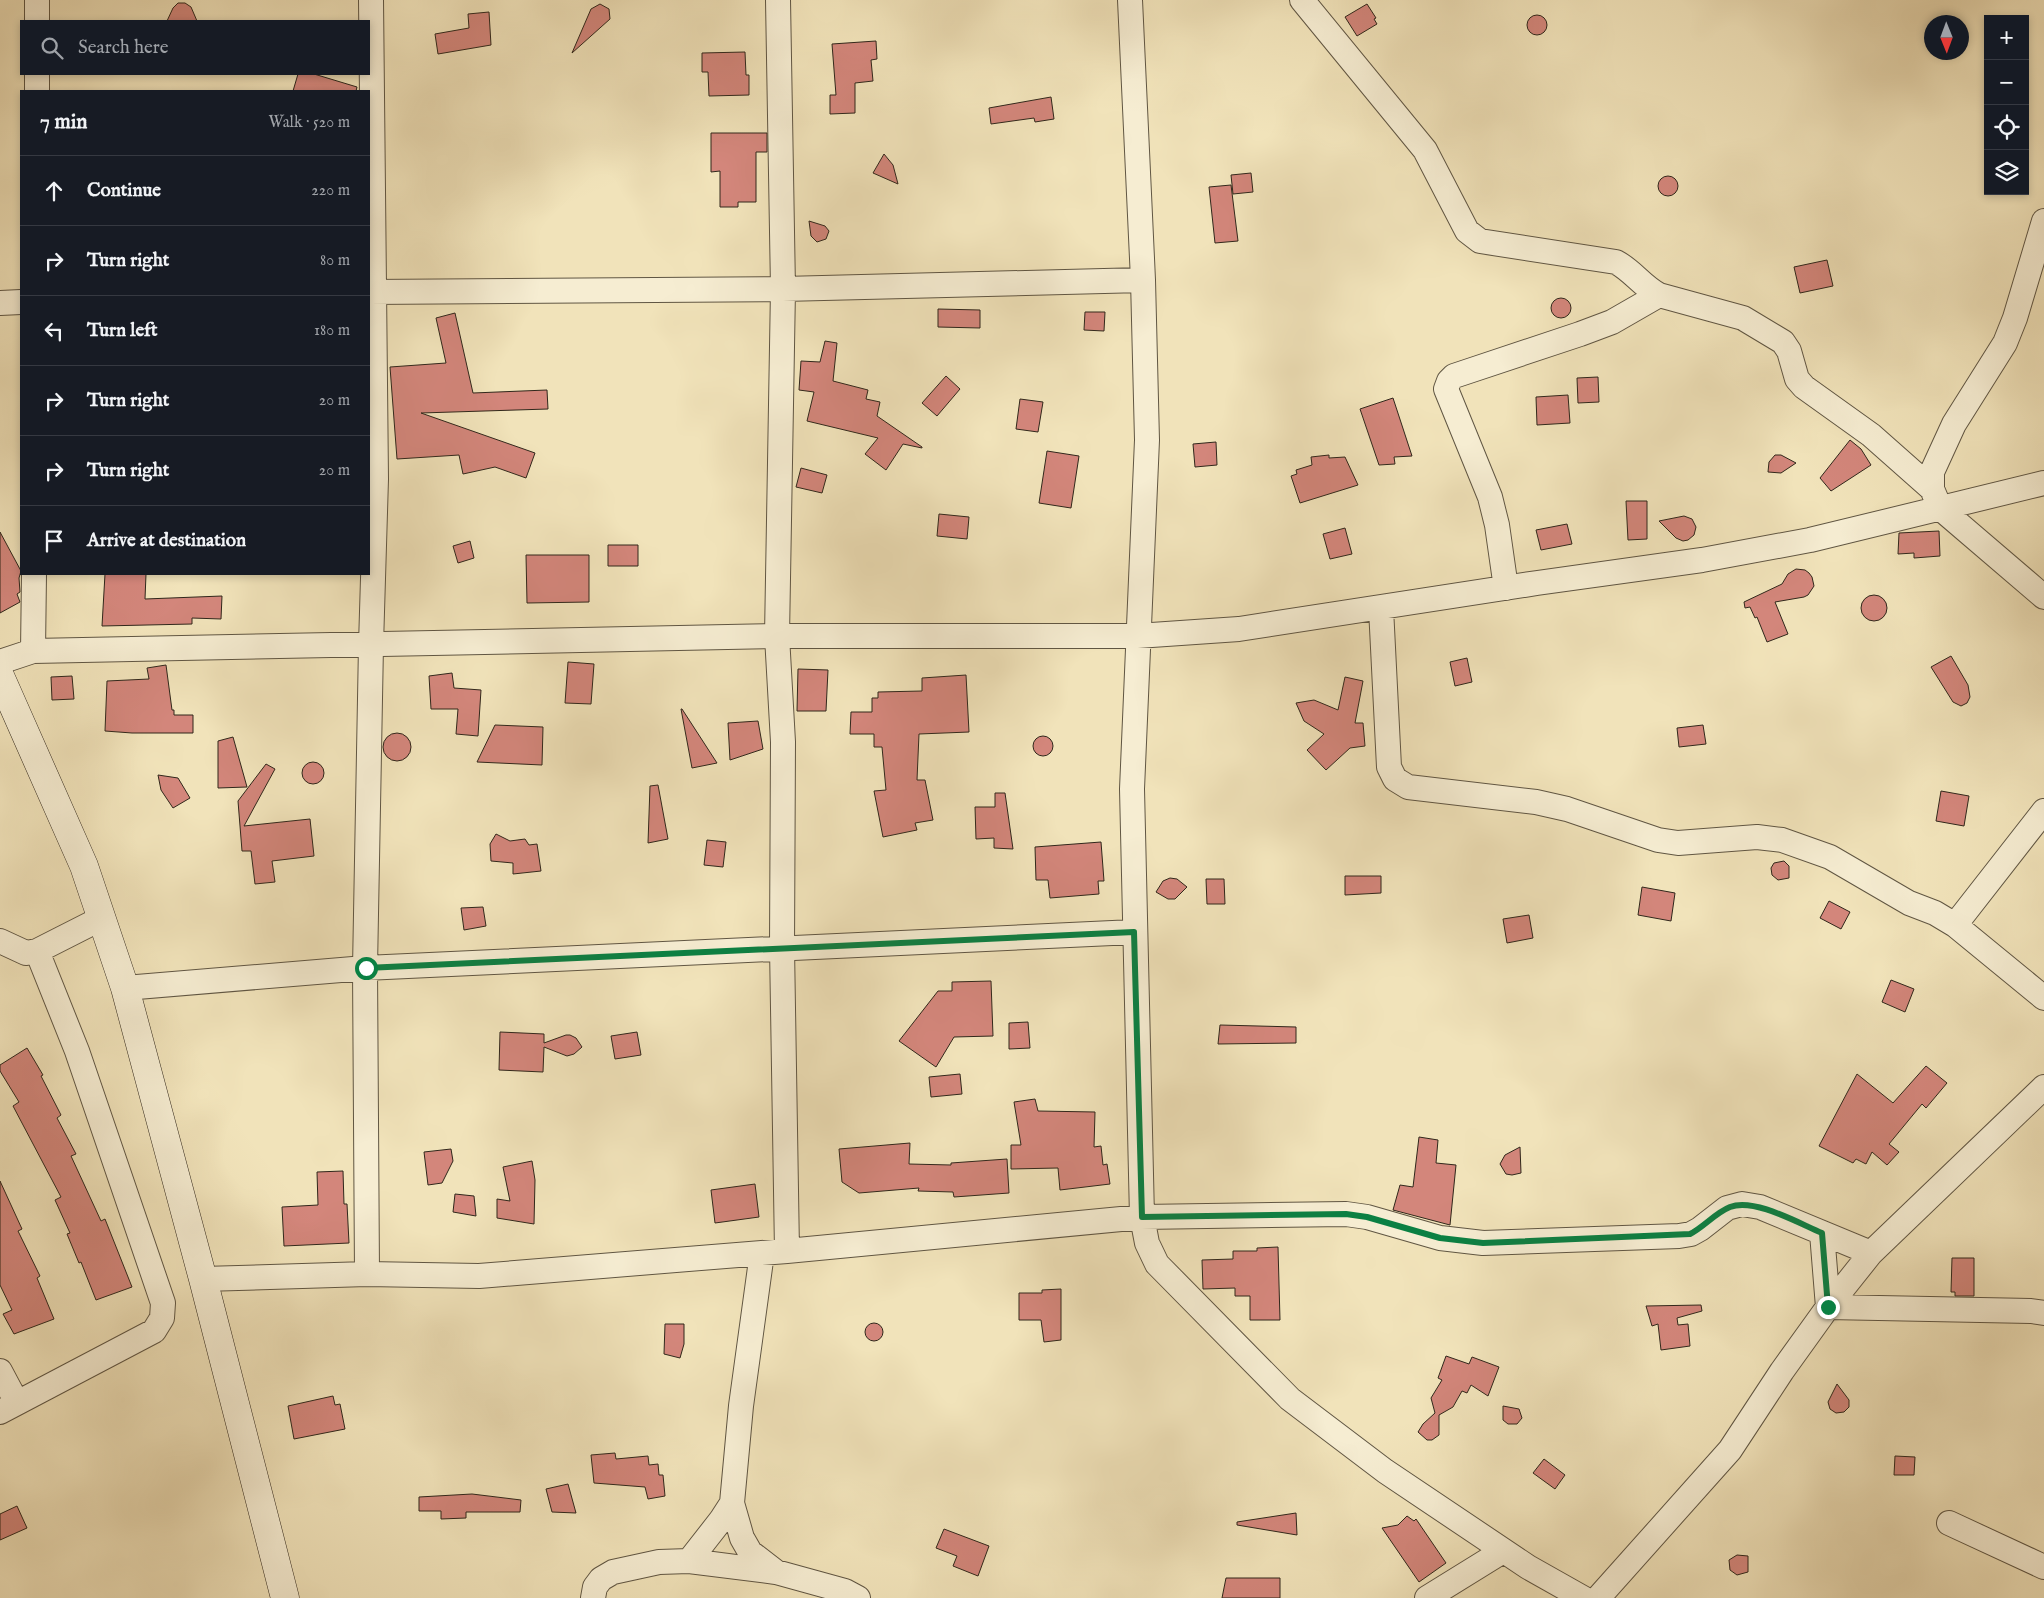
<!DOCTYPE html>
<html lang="en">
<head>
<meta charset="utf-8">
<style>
  :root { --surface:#171b24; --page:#242831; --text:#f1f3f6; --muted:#9ea1a6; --line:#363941 }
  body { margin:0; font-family:"IM FELL English",serif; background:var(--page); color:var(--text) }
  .controls { position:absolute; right:15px; top:15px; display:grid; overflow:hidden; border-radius:0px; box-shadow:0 2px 8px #0003 }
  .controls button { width:45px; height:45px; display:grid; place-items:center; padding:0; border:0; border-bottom:1px solid var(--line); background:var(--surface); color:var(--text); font:25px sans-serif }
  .compass { position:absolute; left:1924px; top:15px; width:45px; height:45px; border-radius:50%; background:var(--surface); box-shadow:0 2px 8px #0003; rotate:179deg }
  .stop { position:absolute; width:15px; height:15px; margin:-11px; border:4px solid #0b8043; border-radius:50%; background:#fff }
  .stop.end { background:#0b8043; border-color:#fff; box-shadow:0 1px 5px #0008 }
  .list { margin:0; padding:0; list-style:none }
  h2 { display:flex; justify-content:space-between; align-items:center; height:65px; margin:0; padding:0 20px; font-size:21px }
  h2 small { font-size:16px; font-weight:400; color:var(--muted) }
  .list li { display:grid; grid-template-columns:32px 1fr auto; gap:15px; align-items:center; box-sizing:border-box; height:70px; padding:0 20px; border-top:1px solid var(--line) }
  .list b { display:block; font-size:19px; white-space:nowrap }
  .list em { font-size:16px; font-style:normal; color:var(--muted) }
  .icon { flex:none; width:28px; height:28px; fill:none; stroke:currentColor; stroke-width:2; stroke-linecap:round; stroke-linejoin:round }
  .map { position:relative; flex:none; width:2044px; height:1598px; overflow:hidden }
  .search { position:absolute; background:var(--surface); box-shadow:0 2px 8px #0003; left:20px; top:20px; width:350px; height:55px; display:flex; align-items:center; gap:12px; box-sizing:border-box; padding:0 18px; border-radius:0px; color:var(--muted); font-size:19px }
  .panel { position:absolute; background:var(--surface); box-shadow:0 2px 8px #0003; left:20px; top:90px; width:350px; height:485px; border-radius:0px }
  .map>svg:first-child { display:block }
  .building { fill:#d3867b; stroke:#30271b }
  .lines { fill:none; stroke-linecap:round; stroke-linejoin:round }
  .street-casing { stroke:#605643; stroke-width:26 }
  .secondary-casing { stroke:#30271b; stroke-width:29 }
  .street { stroke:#f6edd2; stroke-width:24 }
  .secondary { stroke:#f6edd2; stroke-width:28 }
  .route { stroke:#0b8043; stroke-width:6 }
</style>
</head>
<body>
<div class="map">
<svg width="2044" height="1598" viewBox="0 0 2044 1598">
  <rect width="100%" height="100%" fill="#f1e3ba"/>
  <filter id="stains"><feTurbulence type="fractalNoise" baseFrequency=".004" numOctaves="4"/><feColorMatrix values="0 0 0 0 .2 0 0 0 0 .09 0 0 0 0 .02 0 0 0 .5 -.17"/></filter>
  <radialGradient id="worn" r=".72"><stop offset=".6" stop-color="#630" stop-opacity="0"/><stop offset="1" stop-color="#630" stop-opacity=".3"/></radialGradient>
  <path class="building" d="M 178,3 L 185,3 L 191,7 L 197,21 L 167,21 L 173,8 Z
    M 600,4 L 609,9 L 610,19 L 572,53 L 591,9 Z
    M 1367,4 L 1376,18 L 1374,19 L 1377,24 L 1357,36 L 1345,17 Z
    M 489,12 L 491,45 L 438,54 L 435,34 L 469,28 L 468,14 Z
    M1527 25a10 10 0 1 1 20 0a10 10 0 1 1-20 0Z
    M 876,41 L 877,59 L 871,60 L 873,81 L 855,83 L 855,113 L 830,114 L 830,95 L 836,95 L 832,44 Z
    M 745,52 L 746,75 L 749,75 L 749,95 L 709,96 L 708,72 L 702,72 L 702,53 Z
    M 298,74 L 314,74 L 357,87 L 356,91 L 293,91 Z
    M 1051,97 L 1054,119 L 1035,122 L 1034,118 L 991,124 L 989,108 Z
    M 711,133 L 767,133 L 767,152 L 756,152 L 756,202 L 738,202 L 738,207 L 720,207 L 720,171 L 711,172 Z
    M 884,154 L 893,165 L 898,184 L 873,173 Z
    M 1251,173 L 1253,192 L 1233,194 L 1231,175 Z
    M1658 186a10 10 0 1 1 20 0a10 10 0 1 1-20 0Z
    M 1231,185 L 1238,241 L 1215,243 L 1209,187 Z
    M 809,221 L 825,226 L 829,231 L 826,239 L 817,242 L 811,236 Z
    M 1827,260 L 1833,286 L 1800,293 L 1794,267 Z
    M1551 308a10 10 0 1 1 20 0a10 10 0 1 1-20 0Z
    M 938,309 L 980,310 L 980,328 L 938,327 Z
    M 1085,312 L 1105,312 L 1104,331 L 1084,330 Z
    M 455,313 L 473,393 L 547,390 L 548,409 L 421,413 L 535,453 L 526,478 L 495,467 L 463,474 L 459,455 L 397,459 L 390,367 L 446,363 L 436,318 Z
    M 825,341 L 837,343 L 833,381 L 868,390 L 866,399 L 880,402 L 877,416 L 922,447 L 922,448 L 903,444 L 886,470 L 865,454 L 878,438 L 807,421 L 814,392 L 799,390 L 801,361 L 820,362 Z
    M 946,376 L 960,389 L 937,416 L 922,403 Z
    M 1598,377 L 1599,402 L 1578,403 L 1577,378 Z
    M 1568,395 L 1570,423 L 1537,425 L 1536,397 Z
    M 1393,398 L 1412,456 L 1394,457 L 1395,464 L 1379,465 L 1360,409 Z
    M 1020,399 L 1043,402 L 1038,432 L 1016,429 Z
    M 1850,440 L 1861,449 L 1871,465 L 1831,491 L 1820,478 Z
    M 1216,442 L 1217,465 L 1195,467 L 1193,444 Z
    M 1047,451 L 1079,456 L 1071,508 L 1039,503 Z
    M 1329,455 L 1329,458 L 1345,457 L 1358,485 L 1300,503 L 1291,476 L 1297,474 L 1296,470 L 1312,465 L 1311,457 Z
    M 1775,455 L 1781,455 L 1796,463 L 1781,473 L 1768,472 L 1769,462 Z
    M 801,468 L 827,475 L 822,493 L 796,487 Z
    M 1626,501 L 1647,501 L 1647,539 L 1628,540 Z
    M 939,514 L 969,517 L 967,539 L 937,536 Z
    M 1684,516 L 1692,519 L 1696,527 L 1694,535 L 1688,540 L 1683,541 L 1676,538 L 1659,521 Z
    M 1567,524 L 1572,544 L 1541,550 L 1536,530 Z
    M 1345,528 L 1352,554 L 1330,559 L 1323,534 Z
    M 1939,531 L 1940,556 L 1914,558 L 1914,553 L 1898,554 L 1899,533 Z
    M 0,532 L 21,571 L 19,578 L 20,592 L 17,594 L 20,602 L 0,613 Z
    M 470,541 L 474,558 L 458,563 L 453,546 Z
    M 608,545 L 638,545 L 638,566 L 608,566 Z
    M 526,555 L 589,555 L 589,602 L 527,603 Z
    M 1796,569 L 1805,570 L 1809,573 L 1812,577 L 1814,586 L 1808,595 L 1804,597 L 1775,602 L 1788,634 L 1767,642 L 1757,617 L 1755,618 L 1750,607 L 1745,608 L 1744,602 L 1782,584 L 1788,574 Z
    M 105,574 L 146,574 L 145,599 L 222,596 L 221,619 L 192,618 L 192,624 L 102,626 Z
    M1861 608a13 13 0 1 1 26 0a13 13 0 1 1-26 0Z
    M 1951,656 L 1968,685 L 1970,697 L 1967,703 L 1961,706 L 1953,702 L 1931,667 Z
    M 1467,658 L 1472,682 L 1455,686 L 1450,662 Z
    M 568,662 L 594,664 L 591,704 L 565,703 Z
    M 166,665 L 172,710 L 174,710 L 174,715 L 193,715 L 193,733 L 132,733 L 105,731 L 107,681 L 149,679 L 147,668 Z
    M 798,669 L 828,670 L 826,711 L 797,711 Z
    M 452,673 L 454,688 L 481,690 L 478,736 L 456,734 L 458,709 L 431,709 L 429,676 Z
    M 966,675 L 969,732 L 919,734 L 917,780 L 925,780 L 933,820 L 915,823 L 917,830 L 883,837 L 874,791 L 886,790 L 882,747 L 874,747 L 874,734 L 850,734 L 851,712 L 872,712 L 872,698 L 878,698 L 878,692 L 922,691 L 922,678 Z
    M 72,676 L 74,699 L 52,700 L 51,677 Z
    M 1345,677 L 1363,681 L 1355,723 L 1363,723 L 1365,746 L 1350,748 L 1326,770 L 1307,750 L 1324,734 L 1304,721 L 1296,703 L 1314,700 L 1338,710 Z
    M 681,709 L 682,709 L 717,763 L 692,768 Z
    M 758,721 L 763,749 L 730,760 L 728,723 Z
    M 495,725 L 543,727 L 542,765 L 477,762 Z
    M 1703,725 L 1706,744 L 1679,747 L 1677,728 Z
    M383 747a14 14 0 1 1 28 0a14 14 0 1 1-28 0Z
    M1033 746a10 10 0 1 1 20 0a10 10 0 1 1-20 0Z
    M 233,737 L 247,787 L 218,788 L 218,741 Z
    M302 773a11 11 0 1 1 22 0a11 11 0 1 1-22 0Z
    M 266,764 L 275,769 L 244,826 L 310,819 L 314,856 L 272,861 L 275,882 L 255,884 L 251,851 L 242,851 L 238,801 Z
    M 158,775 L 178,778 L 190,798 L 173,808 L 161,790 Z
    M 658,785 L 668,839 L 648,843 L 650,786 Z
    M 1941,791 L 1969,796 L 1964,826 L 1936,821 Z
    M 995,793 L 1005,793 L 1013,849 L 994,848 L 994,838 L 976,839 L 975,807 L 995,807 Z
    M 496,834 L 510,841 L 525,839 L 529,845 L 537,844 L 541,871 L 513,874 L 513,863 L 491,861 L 490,844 Z
    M 707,840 L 726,842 L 723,867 L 704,865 Z
    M 1101,842 L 1104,881 L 1098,881 L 1099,894 L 1050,898 L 1048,880 L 1036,880 L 1035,847 Z
    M 1784,861 L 1789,866 L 1789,878 L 1778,880 L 1772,875 L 1771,868 L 1774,863 Z
    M 1345,876 L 1381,876 L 1381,893 L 1345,895 Z
    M 1170,878 L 1177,879 L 1187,887 L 1175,899 L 1168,899 L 1156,892 L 1163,881 Z
    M 1206,879 L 1224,879 L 1225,904 L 1207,904 Z
    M 1642,887 L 1675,893 L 1671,921 L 1638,915 Z
    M 1829,901 L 1850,912 L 1841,929 L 1820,918 Z
    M 483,907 L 486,926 L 464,930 L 461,908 Z
    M 1529,915 L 1533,938 L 1507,943 L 1503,919 Z
    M 1891,980 L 1914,989 L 1905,1012 L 1882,1002 Z
    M 991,981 L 993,1036 L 954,1037 L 936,1067 L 899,1041 L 938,991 L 952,991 L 952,982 Z
    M 1028,1022 L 1030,1048 L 1009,1049 L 1009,1023 Z
    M 1220,1025 L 1296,1027 L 1296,1043 L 1218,1044 Z
    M 500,1032 L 544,1034 L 544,1043 L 566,1035 L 570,1035 L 576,1038 L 582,1047 L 574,1054 L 567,1056 L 544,1047 L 543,1072 L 499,1070 Z
    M 637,1032 L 641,1055 L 615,1059 L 611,1036 Z
    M 27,1048 L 43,1075 L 41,1076 L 61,1115 L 57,1118 L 76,1154 L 71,1156 L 101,1221 L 105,1219 L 132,1287 L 96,1300 L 81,1262 L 79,1263 L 67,1234 L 70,1233 L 55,1200 L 61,1197 L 13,1106 L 19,1102 L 0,1071 L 0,1065 Z
    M 1926,1066 L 1947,1083 L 1926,1108 L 1922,1104 L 1889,1144 L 1899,1152 L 1887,1165 L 1872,1152 L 1866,1164 L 1856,1159 L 1853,1163 L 1819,1146 L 1857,1074 L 1893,1103 Z
    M 960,1074 L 962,1094 L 931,1097 L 929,1077 Z
    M 1035,1099 L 1038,1111 L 1095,1112 L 1094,1147 L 1101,1146 L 1103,1165 L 1107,1164 L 1110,1184 L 1060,1190 L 1058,1168 L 1011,1169 L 1011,1145 L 1021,1145 L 1014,1102 Z
    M 1419,1137 L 1438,1140 L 1436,1163 L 1456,1165 L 1450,1225 L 1393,1210 L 1400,1185 L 1413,1187 Z
    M 910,1143 L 909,1164 L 951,1165 L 951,1163 L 1007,1159 L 1009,1193 L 954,1197 L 953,1192 L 918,1191 L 919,1188 L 859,1193 L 842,1182 L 839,1149 Z
    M 1520,1147 L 1521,1173 L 1512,1175 L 1506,1174 L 1500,1164 L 1505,1155 Z
    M 451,1149 L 453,1161 L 442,1183 L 428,1185 L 424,1152 Z
    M 532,1161 L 535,1180 L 534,1224 L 497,1218 L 497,1199 L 510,1201 L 503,1167 Z
    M 343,1171 L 344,1204 L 347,1204 L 349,1243 L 284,1246 L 282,1207 L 318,1205 L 317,1172 Z
    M 0,1181 L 22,1229 L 18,1231 L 40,1276 L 37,1278 L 54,1319 L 14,1334 L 3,1314 L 12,1310 L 0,1285 Z
    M 755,1184 L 759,1217 L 715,1223 L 711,1190 Z
    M 455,1194 L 474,1196 L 476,1216 L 453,1212 Z
    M 1278,1247 L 1280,1320 L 1250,1320 L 1250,1296 L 1235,1296 L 1235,1288 L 1203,1289 L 1202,1260 L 1233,1259 L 1233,1251 L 1257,1251 L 1257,1248 Z
    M 1952,1258 L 1974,1258 L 1974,1296 L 1955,1296 L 1955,1292 L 1951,1292 Z
    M 1061,1289 L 1061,1340 L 1044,1342 L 1041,1320 L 1019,1320 L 1019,1293 L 1042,1293 L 1042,1290 Z
    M 1701,1305 L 1702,1311 L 1677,1318 L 1678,1325 L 1688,1324 L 1690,1346 L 1661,1350 L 1658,1324 L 1652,1326 L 1646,1306 Z
    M865 1332a9 9 0 1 1 18 0a9 9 0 1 1-18 0Z
    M 665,1324 L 684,1324 L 684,1344 L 680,1358 L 664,1354 Z
    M 1446,1356 L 1469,1364 L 1472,1357 L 1499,1367 L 1488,1396 L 1471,1385 L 1467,1393 L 1462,1391 L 1453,1407 L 1439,1415 L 1439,1435 L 1432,1440 L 1427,1440 L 1418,1432 L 1423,1424 L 1435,1413 L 1431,1398 L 1442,1380 L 1438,1378 Z
    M 1837,1384 L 1849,1400 L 1849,1407 L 1844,1412 L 1836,1413 L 1830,1409 L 1828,1402 Z
    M 333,1396 L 335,1405 L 340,1404 L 345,1429 L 294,1439 L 288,1406 Z
    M 1503,1406 L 1519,1409 L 1522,1418 L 1517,1424 L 1508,1424 L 1503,1420 Z
    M 615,1453 L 616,1459 L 648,1456 L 649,1465 L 658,1464 L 659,1475 L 663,1475 L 665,1496 L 648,1499 L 645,1487 L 594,1483 L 591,1455 Z
    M 1895,1456 L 1915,1457 L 1914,1475 L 1894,1475 Z
    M 1544,1459 L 1565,1475 L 1555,1489 L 1533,1473 Z
    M 568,1484 L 576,1513 L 552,1512 L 546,1489 Z
    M 472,1494 L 521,1500 L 520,1512 L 466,1512 L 466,1518 L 441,1519 L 441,1511 L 419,1511 L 419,1497 Z
    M 17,1506 L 27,1528 L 0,1540 L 0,1514 Z
    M 1296,1513 L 1297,1535 L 1237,1525 L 1237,1522 Z
    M 1407,1516 L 1414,1521 L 1416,1519 L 1446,1563 L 1419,1582 L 1382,1528 L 1398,1525 Z
    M 944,1529 L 989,1546 L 978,1576 L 953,1566 L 957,1556 L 936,1548 Z
    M 1737,1555 L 1748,1556 L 1748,1572 L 1737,1575 L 1730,1570 L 1729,1560 Z
    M 1226,1578 L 1280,1578 L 1280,1598 L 1222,1598 Z"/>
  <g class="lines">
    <defs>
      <path id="street" d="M 37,0 L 37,21
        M 778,0 L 783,289 L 777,636 L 783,742 L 782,947 L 787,1251
        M 1130,0 L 1143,280 L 1147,440 L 1132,789 L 1142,1217 L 1147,1243 L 1157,1264 L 1290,1399 L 1385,1471 L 1528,1567 L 1583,1598
        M 1302,0 L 1425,150 L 1467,231 L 1480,241 L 1616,262 C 1633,271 1642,286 1659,295 L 1743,318 L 1783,342 L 1789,351 L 1797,379 L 1804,387 L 1871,435 L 1932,489
        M 37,74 L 37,91
        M 2044,221 L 2015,318 L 2005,343 L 1954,424 L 1932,472 L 1932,489 L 1940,508 L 2044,597
        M 369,292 L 783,289 L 1143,280
        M 0,303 L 21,302
        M 1506,588 L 1497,525 L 1490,497 L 1446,389 L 1449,381 L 1454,376 L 1580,334 L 1612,322 L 1659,295
        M 1381,608 L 1389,767 L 1395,779 L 1408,787 L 1536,802 L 1567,809 L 1658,840 L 1678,843 L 1757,837 L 1782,840 L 1830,857 L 1909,903 L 1935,913 L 1955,925 L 2044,998
        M 33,651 L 777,636 L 1137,636 L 1239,629 L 1537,583 L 1702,560 L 1810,540 L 2044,483
        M 0,662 L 33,651 L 34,574
        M 1955,925 L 2044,811
        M 0,941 L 26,953 L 37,951 L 102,918
        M 125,988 L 365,968 L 1134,932
        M 1822,1233 L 1828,1307 L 2031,1311 L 2044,1313
        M 762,1253 L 741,1406 L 732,1503 L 742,1538 L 750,1552 L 776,1572
        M 367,1274 L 365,968 L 371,645 L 376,479 L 371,0
        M 203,1279 L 367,1274 L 479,1276 L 787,1251 L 1142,1217 L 1346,1214 L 1367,1217 L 1440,1238 L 1483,1243 L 1679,1236 L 1691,1234 L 1700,1229 L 1727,1208 L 1742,1204 L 1760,1207 L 1871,1253
        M 0,1371 L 17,1403
        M 0,1412 L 154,1331 L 162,1318 L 163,1303 L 77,1051 L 37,951
        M 1949,1523 L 2044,1567
        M 689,1561 L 721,1520 L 732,1503
        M 593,1598 L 595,1587 L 601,1579 L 613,1572 L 659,1562 L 689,1561 L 776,1572 L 845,1591 L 858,1598
        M 1427,1598 L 1503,1551
        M 1598,1598 L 1730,1450 L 1782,1371 L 1828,1307 L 1871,1253 L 2044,1087"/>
      <path id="secondary" d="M 0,676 L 84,866 L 125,988 L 203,1279 L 285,1598"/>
    </defs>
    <use href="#street" class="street-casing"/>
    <use href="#secondary" class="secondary-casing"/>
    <use href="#street" class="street"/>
    <use href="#secondary" class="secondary"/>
  </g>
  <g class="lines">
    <path class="route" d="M 366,968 L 1134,932 L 1142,1217 L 1346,1214 L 1367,1217 L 1440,1238 L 1483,1243 L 1690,1234 C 1704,1227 1715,1213 1730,1207 C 1755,1198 1798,1223 1822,1233 L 1828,1307"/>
  </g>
  <rect width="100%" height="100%" filter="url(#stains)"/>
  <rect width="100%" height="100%" fill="url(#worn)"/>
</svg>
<div class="controls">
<button>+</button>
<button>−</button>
<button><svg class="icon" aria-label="locate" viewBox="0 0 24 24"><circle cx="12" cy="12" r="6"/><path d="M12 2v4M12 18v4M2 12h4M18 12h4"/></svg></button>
<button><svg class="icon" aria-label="layers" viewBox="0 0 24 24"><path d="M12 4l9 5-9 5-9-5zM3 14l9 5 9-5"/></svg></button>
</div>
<svg class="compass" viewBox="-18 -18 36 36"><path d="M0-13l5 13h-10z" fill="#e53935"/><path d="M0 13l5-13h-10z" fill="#9ea1a6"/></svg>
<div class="stop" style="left:366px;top:968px"></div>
<div class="stop end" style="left:1828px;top:1307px"></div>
<div class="search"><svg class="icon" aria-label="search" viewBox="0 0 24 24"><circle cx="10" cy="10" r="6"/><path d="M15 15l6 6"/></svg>Search here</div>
<section class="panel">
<h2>7 min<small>Walk · 520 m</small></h2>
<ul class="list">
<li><svg class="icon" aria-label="ahead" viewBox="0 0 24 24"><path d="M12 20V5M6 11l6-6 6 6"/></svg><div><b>Continue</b></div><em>220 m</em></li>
<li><svg class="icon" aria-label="right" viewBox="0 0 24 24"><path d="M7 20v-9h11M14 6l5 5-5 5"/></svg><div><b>Turn right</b></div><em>80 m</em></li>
<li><svg class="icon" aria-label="left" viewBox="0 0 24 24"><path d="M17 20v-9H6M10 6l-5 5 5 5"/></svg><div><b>Turn left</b></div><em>180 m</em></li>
<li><svg class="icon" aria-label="right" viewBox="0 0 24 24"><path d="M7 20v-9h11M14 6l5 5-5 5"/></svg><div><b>Turn right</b></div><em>20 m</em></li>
<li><svg class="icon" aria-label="right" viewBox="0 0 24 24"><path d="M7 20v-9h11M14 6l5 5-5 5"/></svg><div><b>Turn right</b></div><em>20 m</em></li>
<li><svg class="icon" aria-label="arrive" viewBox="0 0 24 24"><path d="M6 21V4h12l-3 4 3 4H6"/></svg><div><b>Arrive at destination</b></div></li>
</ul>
</section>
</div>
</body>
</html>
